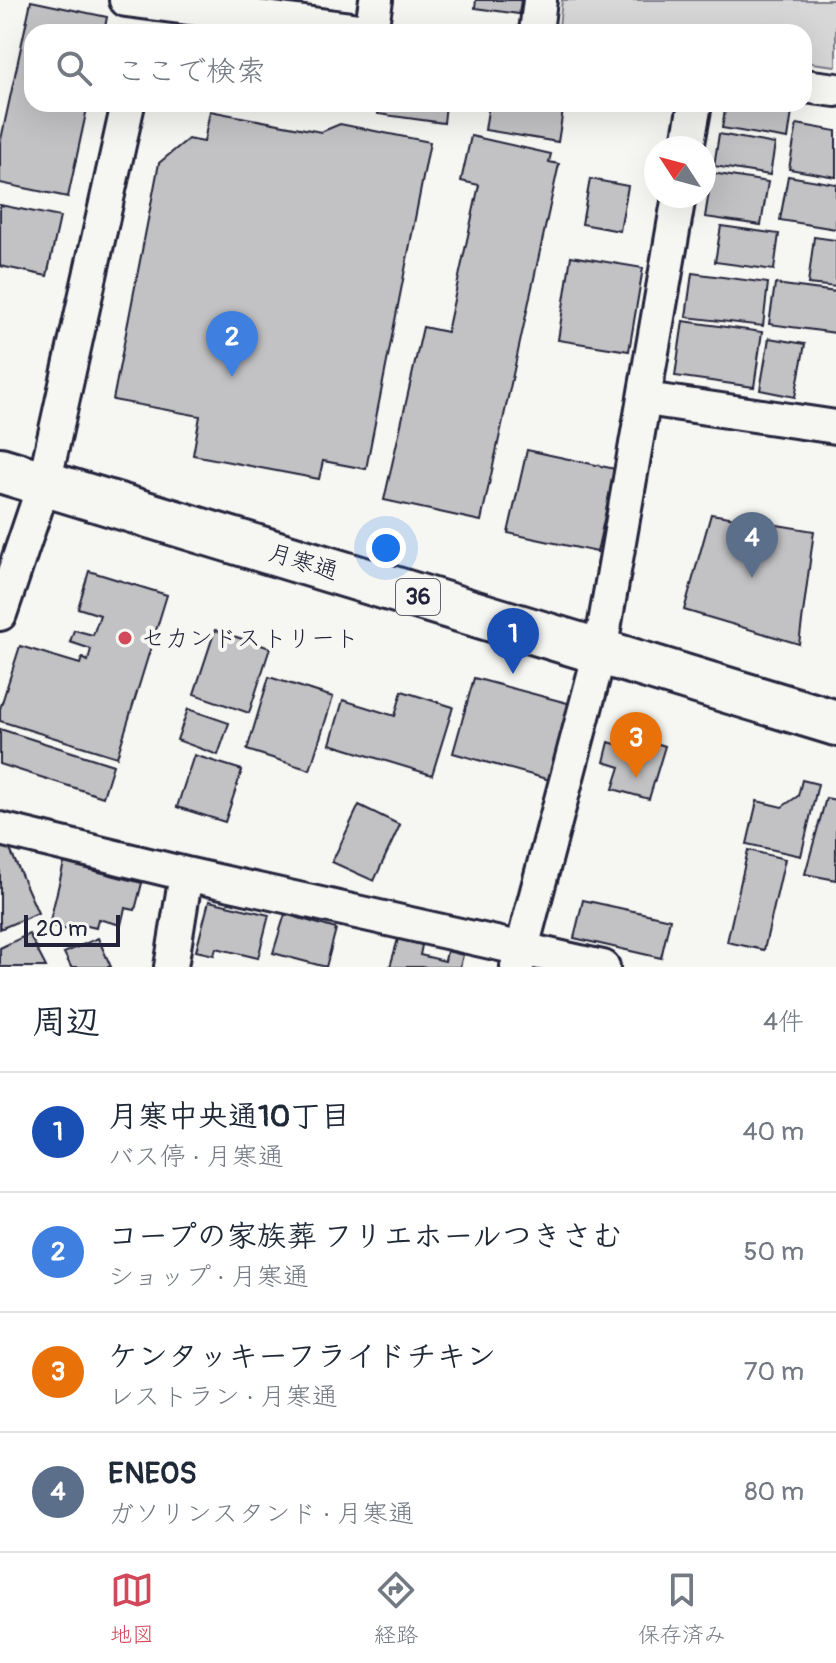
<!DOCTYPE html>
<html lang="ja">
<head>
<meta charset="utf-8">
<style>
  :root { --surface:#fff; --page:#f6f6f7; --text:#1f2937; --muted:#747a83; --line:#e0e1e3; --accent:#d1495b }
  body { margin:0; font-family:Pangolin,"Klee One",sans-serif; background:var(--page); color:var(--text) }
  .compass { position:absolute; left:644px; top:136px; width:72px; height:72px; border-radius:50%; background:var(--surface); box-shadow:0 8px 32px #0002; rotate:306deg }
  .scale { position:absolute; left:24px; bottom:20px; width:96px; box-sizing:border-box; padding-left:8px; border:4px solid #22223b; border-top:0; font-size:22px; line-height:28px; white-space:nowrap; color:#22223b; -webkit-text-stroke:6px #f6f6f2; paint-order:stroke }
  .you { position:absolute; left:386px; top:548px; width:28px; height:28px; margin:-20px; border:6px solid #fff; border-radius:50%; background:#1a73e8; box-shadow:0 0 0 12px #1a73e833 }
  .badge { display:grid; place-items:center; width:52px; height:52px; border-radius:50%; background:var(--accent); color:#fff; font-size:26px; font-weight:700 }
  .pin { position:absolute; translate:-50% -66px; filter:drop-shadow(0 2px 4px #0008) }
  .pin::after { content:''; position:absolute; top:42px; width:28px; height:24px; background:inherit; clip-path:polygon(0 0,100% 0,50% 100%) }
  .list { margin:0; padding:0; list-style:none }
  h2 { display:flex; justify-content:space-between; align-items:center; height:104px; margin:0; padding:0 32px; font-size:34px }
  h2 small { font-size:26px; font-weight:400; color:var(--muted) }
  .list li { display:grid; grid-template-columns:52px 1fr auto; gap:24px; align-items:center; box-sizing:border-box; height:120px; padding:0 32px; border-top:2px solid var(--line) }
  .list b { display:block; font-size:30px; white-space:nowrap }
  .list p { margin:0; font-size:26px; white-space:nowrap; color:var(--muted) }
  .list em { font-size:26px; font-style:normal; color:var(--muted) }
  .icon { flex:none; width:44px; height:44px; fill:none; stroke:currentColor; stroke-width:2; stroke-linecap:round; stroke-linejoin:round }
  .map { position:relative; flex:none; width:836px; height:967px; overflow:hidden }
  .search { position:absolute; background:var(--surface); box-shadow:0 8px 32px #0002; left:24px; right:24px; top:24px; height:88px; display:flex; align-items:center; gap:20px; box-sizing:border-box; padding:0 28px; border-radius:24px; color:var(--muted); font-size:30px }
  .sheet { height:584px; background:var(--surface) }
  nav { display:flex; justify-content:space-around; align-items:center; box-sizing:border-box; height:112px; border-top:2px solid var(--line); background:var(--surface); font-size:22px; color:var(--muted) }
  nav a { display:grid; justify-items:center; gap:4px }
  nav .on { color:var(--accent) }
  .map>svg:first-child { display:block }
  .green { fill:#d7d7d7; stroke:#7c7c89; stroke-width:2 }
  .building { fill:#c2c2c4; stroke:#22223b; stroke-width:2 }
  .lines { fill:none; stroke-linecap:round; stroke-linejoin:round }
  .minor-casing { stroke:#22223b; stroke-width:38 }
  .trunk-casing { stroke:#22223b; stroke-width:50 }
  .minor { stroke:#f6f6f2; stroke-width:32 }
  .trunk { stroke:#f6f6f2; stroke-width:44 }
  .poi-dot { fill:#d1495b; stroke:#f6f6f2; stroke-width:3 }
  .labels { text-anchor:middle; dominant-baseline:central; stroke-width:8; stroke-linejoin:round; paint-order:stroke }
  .shield { fill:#f6f6f2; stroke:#626272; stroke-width:2 }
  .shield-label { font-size:22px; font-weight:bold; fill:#22223b }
  .street-label { font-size:24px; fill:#22223b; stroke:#f6f6f2 }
  .poi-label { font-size:24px; fill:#22223b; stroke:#f6f6f2; text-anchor:start }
</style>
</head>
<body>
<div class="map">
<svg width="836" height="967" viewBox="0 0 836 967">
  <rect width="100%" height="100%" fill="#f6f6f2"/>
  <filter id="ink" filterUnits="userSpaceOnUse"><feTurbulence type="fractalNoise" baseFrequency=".0125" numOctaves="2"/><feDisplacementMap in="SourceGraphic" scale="16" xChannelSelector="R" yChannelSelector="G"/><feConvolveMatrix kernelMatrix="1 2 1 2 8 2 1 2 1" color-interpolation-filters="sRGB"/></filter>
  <g filter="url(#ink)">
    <path class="green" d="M 562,0 L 836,0 L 836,66 L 804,62 L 804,32 L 596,32 L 559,27 Z"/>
    <path class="building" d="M 476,0 L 521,0 L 519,14 L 475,8 Z
      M 31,1 L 107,17 L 104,32 L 32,32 L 32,104 L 88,104 L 68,197 L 0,183 L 0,144 Z
      M 379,104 L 446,104 L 444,123 L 378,114 Z
      M 489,104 L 564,104 L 558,142 L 485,130 Z
      M 726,104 L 793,105 L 788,139 L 722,128 Z
      M 210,111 L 321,132 L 340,124 L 430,142 L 366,469 L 323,461 L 319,479 L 193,455 L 200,416 L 113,400 L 159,163 L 188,139 L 204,142 Z
      M 797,124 L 836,131 L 836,177 L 789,169 Z
      M 719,134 L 775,144 L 770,175 L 714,166 Z
      M 471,136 L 551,154 L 549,162 L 559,164 L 481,521 L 384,500 L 423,327 L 447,332 L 479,185 L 461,181 Z
      M 712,173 L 768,182 L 761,225 L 705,217 Z
      M 788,176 L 836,184 L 836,229 L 780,220 Z
      M 590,179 L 628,186 L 620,231 L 582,224 Z
      M 0,205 L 60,217 L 47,276 L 0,266 Z
      M 721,226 L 779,234 L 774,270 L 715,262 Z
      M 814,237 L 836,240 L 836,287 L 808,284 Z
      M 571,256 L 643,268 L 629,351 L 558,340 Z
      M 692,273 L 768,283 L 763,326 L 686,317 Z
      M 775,284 L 836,292 L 836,333 L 769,324 Z
      M 683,321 L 762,332 L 754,387 L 675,376 Z
      M 769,338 L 805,344 L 795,397 L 760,390 Z
      M 527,450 L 615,469 L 597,552 L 508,533 Z
      M 711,514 L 814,531 L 799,644 L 684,610 Z
      M 89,571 L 167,595 L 117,757 L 0,721 L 0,709 L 20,646 L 80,664 L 82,658 L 88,661 L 91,649 L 70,642 L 74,630 L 93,635 L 100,615 L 78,608 Z
      M 215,630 L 270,648 L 249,713 L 194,694 Z
      M 269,677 L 333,697 L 310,770 L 247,750 Z
      M 474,678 L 571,704 L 550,780 L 453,753 Z
      M 402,691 L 453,707 L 432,775 L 330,744 L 343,700 L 395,716 Z
      M 188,709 L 229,723 L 218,755 L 177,740 Z
      M 0,729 L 113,765 L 103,797 L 0,764 Z
      M 640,738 L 665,746 L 649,799 L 613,789 L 620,767 L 604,762 L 609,742 L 625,747 L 627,741 L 638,744 Z
      M 194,755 L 242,770 L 225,822 L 177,807 Z
      M 802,780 L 818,784 L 801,856 L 747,844 L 757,801 L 782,807 L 798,796 Z
      M 826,798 L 836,800 L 836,880 L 805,874 Z
      M 359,805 L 400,825 L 374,881 L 332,862 Z
      M 8,845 L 38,913 L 0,929 L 0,848 Z
      M 748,850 L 785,859 L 764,950 L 727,942 Z
      M 64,863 L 142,883 L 135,910 L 125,908 L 121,925 L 98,919 L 96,928 L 79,924 L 76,932 L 49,925 Z
      M 583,900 L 670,919 L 661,958 L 574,938 Z
      M 209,901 L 269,915 L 258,958 L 216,948 L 214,955 L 196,951 Z
      M 285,914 L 336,929 L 326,967 L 273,953 Z
      M 29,934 L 46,967 L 0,967 L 0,948 Z
      M 98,938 L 111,967 L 71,967 L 64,953 Z
      M 398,939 L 422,945 L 420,955 L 445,961 L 447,951 L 463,955 L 460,967 L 390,967 Z"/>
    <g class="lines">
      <defs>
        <path id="minor" d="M 126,0 L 375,32
          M 371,31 L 376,0
          M 536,32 L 540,0
          M 804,86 L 836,90
          M 687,148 L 695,104
          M 646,399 L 836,427
          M 0,614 L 44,484 L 128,104
          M 0,829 L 186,874 L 603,967
          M 171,967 L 186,874
          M 517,967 L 600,652 L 679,196"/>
        <path id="trunk" d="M 0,470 L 836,723"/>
      </defs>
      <use href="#minor" class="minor-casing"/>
      <use href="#trunk" class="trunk-casing"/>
      <use href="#minor" class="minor"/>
      <use href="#trunk" class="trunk"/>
    </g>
  </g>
  <circle class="poi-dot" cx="125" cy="638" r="8"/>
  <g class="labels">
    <rect class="shield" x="396" y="579" width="44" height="36" rx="6"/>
    <g class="shield-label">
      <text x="418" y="597">36</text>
    </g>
    <g class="street-label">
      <text transform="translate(303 562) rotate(17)">月寒通</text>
    </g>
    <g class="poi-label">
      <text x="141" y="638">セカンドストリート</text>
    </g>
  </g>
</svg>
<svg class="compass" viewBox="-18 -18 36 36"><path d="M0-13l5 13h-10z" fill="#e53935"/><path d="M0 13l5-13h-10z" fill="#747a83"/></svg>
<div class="scale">20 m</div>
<div class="you"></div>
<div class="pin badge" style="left:513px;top:674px;background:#1a4fb4">1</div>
<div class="pin badge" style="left:232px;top:377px;background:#3f7fe0">2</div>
<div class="pin badge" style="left:636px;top:778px;background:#e8710a">3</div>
<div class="pin badge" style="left:752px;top:578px;background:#5c6f8a">4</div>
<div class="search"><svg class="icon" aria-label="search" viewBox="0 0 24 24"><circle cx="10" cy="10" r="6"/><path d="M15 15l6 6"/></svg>ここで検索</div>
</div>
<section class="sheet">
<h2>周辺<small>4件</small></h2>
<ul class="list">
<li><span class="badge" style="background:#1a4fb4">1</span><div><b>月寒中央通10丁目</b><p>バス停 · 月寒通</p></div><em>40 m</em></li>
<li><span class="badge" style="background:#3f7fe0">2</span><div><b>コープの家族葬 フリエホールつきさむ</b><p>ショップ · 月寒通</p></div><em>50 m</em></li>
<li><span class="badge" style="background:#e8710a">3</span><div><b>ケンタッキーフライドチキン</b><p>レストラン · 月寒通</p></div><em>70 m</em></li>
<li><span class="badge" style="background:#5c6f8a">4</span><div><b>ENEOS</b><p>ガソリンスタンド · 月寒通</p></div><em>80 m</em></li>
</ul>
</section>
<nav>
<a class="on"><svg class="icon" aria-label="map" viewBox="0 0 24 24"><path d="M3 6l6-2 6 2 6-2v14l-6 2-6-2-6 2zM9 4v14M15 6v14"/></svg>地図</a>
<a><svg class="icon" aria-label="directions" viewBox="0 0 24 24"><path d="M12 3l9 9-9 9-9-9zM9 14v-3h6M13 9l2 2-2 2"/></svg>経路</a>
<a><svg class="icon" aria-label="saved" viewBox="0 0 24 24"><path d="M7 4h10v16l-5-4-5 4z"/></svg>保存済み</a>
</nav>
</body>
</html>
